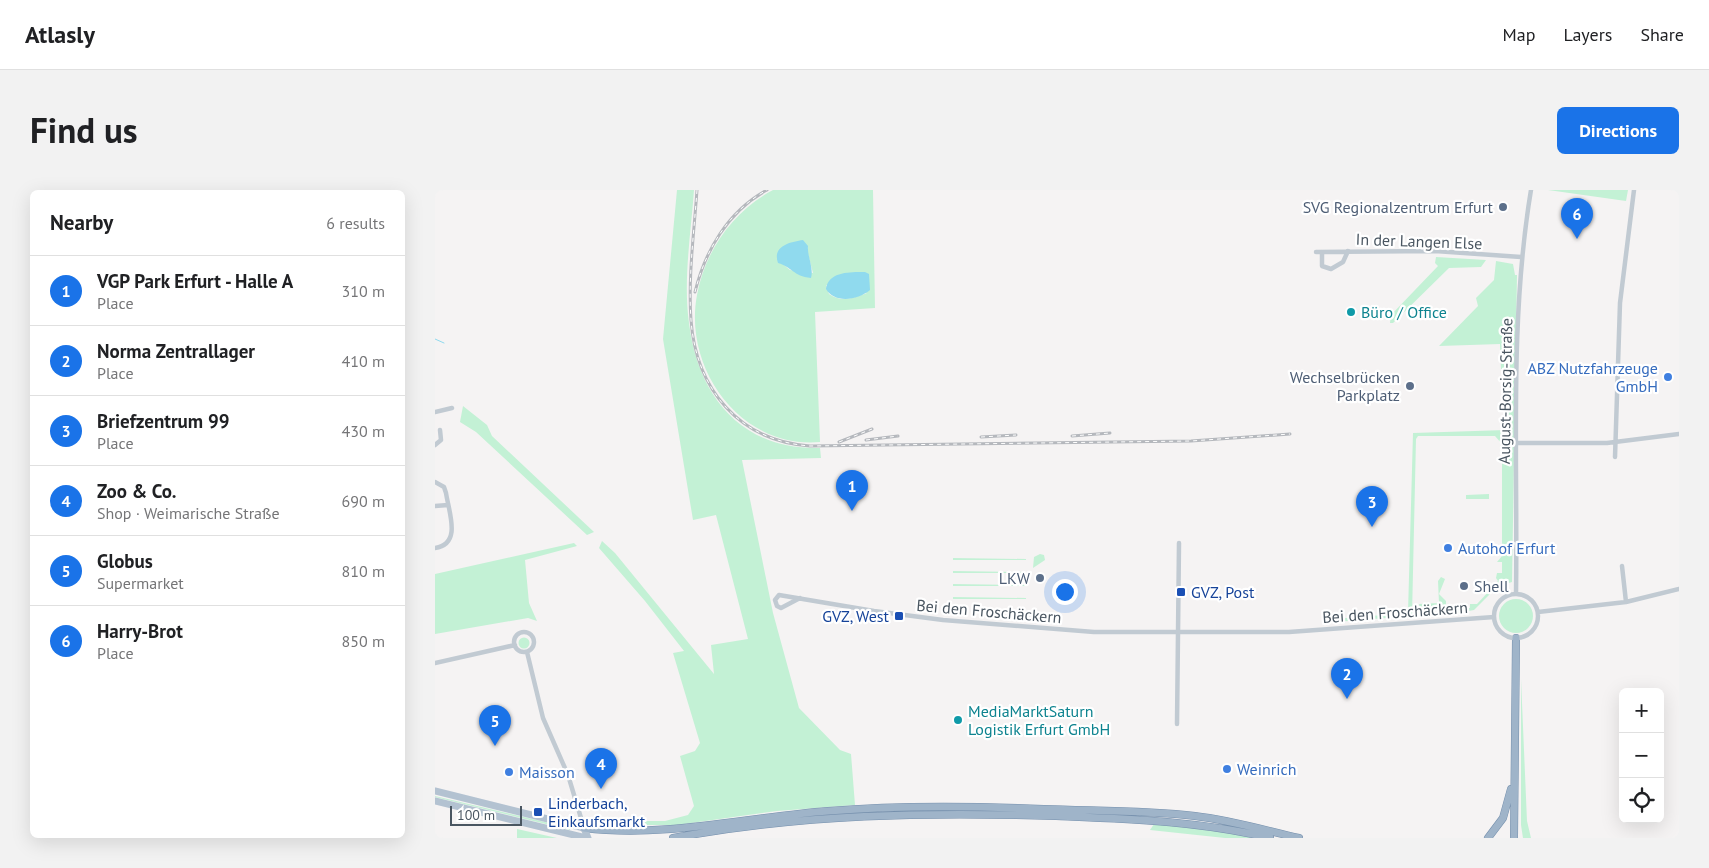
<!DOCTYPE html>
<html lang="en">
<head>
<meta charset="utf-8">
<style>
  :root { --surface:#fff; --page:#f2f2f2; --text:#202124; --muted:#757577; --line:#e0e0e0; --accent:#1a73e8 }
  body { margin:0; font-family:"PT Sans",sans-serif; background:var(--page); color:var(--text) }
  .controls { position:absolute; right:15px; bottom:15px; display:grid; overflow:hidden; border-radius:8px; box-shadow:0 5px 20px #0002 }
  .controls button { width:45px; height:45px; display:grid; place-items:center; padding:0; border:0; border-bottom:1px solid var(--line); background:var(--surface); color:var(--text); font:25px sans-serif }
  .scale { position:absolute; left:15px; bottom:12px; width:72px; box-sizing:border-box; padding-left:5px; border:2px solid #4a5661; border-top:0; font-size:14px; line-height:18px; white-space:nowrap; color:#4a5661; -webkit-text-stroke:4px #fff; paint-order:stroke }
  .you { position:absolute; left:629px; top:401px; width:18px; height:18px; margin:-12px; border:4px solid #fff; border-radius:50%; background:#1a73e8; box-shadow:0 0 0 8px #1a73e833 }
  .badge { display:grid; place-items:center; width:32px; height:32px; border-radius:50%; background:var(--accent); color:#fff; font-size:16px; font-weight:700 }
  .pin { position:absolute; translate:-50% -41px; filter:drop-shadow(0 1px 2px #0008) }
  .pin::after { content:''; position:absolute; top:26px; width:18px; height:15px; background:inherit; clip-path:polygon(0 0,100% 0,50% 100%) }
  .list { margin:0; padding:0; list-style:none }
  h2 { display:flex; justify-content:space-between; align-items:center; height:65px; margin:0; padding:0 20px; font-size:21px }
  h2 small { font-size:16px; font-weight:400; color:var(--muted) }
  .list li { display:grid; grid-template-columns:32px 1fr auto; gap:15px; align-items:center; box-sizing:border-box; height:70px; padding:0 20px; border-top:1px solid var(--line) }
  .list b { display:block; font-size:19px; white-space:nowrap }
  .list p { margin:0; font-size:16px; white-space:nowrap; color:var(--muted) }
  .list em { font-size:16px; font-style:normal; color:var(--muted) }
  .icon { flex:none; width:28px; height:28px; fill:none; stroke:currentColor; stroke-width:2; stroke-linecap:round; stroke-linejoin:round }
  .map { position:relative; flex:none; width:1244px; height:648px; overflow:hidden; border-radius:8px }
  header { display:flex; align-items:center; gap:30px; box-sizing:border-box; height:70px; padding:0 25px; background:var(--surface); border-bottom:1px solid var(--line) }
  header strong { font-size:24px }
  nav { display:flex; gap:28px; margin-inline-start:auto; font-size:18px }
  .intro { display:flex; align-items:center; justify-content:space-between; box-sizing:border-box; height:120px; padding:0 30px }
  h1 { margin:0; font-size:35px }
  .button { padding:12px 22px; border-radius:8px; background:var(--accent); color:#fff; font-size:18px; font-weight:700 }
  main { display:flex; gap:30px; padding:0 30px }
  aside { flex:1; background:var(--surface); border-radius:8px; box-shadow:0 5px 20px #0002 }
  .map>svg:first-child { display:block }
  .green { fill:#c3f1d5; fill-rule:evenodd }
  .water { fill:#90daee }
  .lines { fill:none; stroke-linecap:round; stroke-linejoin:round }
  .stream { stroke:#90daee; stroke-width:1 }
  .trunk-casing { stroke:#7690ad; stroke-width:8 }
  .minor { stroke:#c1cad2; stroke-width:4.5 }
  .primary { stroke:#b3c2d1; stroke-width:7 }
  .trunk { stroke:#9fb4c9; stroke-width:7 }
  .rail-casing { stroke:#b5b8bd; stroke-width:3 }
  .rail { stroke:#fff; stroke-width:1; stroke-dasharray:4; stroke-linecap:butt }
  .service-dot { fill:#5c6f8a; stroke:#fff; stroke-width:2 }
  .culture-dot { fill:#0f9aa8; stroke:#fff; stroke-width:2 }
  .shop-dot { fill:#3f7fe0; stroke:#fff; stroke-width:2 }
  .transit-dot { fill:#1a4fb4; stroke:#fff; stroke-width:2 }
  .labels { text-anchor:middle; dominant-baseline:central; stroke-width:4.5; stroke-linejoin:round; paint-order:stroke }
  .service-label { font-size:16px; fill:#4e5e75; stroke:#fff; text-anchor:end }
  .street-label { font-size:16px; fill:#4a5661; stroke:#fff }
  .culture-label { font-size:16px; fill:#0d838f; stroke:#fff; text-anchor:start }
  .shop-label { font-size:16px; fill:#366cbe; stroke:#fff; text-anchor:start }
  .transit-label { font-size:16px; fill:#164399; stroke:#fff; text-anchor:start }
</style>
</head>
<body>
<header>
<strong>Atlasly</strong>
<nav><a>Map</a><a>Layers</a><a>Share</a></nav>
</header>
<div class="intro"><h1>Find us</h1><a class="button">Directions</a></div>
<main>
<aside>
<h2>Nearby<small>6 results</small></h2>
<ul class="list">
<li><span class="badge">1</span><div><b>VGP Park Erfurt - Halle A</b><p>Place</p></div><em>310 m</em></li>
<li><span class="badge">2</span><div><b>Norma Zentrallager</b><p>Place</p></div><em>410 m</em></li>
<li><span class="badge">3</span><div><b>Briefzentrum 99</b><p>Place</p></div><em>430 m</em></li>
<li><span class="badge">4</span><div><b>Zoo &amp; Co.</b><p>Shop · Weimarische Straße</p></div><em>690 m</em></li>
<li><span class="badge">5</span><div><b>Globus</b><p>Supermarket</p></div><em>810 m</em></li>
<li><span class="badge">6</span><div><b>Harry-Brot</b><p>Place</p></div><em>850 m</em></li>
</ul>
</aside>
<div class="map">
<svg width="1244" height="648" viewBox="0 0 1244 648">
  <rect width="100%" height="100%" fill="#f5f3f3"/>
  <path class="green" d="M 242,0 L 259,0 C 256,43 248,90 254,133 C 263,207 307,260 385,258 L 386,268 L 307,270 L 338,423 L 364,518 L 405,560 L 416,564 L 420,615 L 342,621 L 242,635 L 167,635 L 167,631 L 230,631 L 253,625 L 259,616 L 245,566 L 260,561 L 265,553 L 238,463 L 249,461 L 210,411 L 164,358 L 167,351 L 180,363 L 279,484 L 276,455 L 313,449 L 281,325 L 258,330 L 228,149 Z
    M 338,0 L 438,0 L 440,118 L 380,122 L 385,252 C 306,259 248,179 262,105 C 270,61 298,21 338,0 ZM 373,56 L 373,64 L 378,83 L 355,80 L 349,75 ZM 391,95 L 432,103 C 419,108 406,113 394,104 Z
    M 1113,0 L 1193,0 L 1191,11 Z
    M 1001,67 L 1051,70 L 1046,77 L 1014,78 L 958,133 L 955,133 L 956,125 L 1003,76 L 1000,73 Z
    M 1061,71 L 1078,74 L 1080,85 L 1082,85 L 1077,392 L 1063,396 L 1039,420 L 1023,423 L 1022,415 L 1025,415 L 1025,419 L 1035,418 L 1035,414 L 1042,414 L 1056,399 L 1056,393 L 1059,396 L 1063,391 L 1061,388 L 1062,383 L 1067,383 L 1067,372 L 1062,372 L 1067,366 L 1067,254 L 1060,246 L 983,246 L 981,249 L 977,426 L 900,432 L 899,429 L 973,423 L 978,243 L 1071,240 L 1072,180 L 1066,179 L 1065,154 L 1004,156 L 1043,116 L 1041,108 L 1059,90 Z
    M 28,216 L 52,235 L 57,246 L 159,342 L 152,345 L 41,242 L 25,232 Z
    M 1054,304 L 1054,309 L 1031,309 L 1031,305 Z
    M 139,353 L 142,356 L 90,370 L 94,413 L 102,431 L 93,428 L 0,444 L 0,384 Z
    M 605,364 L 609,365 L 610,370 L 598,378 L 599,367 Z
    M 518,368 L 591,369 L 591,370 L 518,370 Z
    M 518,381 L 591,382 L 591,383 L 518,383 Z
    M 1006,387 L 1010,389 L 1004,404 L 1011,411 L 1011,415 L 986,417 L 986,424 L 1004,423 L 1004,420 L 1012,421 L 1012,424 L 986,426 L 984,414 L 1004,413 L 1003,391 Z
    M 518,394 L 591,395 L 591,396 L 518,396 Z
    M 518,407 L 591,408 L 591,409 L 518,409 Z
    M1064 426a17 17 0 1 1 34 0a17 17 0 1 1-34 0Z
    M83.5 453a5.5 5.5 0 1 1 11 0a5.5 5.5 0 1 1-11 0Z
    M 1086,489 L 1092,631 L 1096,648 L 1088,648 L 1086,635 Z
    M 0,606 L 135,638 L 135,640 L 0,607 Z
    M 719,634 L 780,640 L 820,648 L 790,648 L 715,640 Z
    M 82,639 L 122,648 L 82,648 Z"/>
  <path class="water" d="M 368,50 L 373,56 C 372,66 379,78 376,88 C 358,86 357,77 343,73 C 337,56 355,52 368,50 Z
    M 430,82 L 434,84 L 435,100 C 423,110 400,114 391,99 C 393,81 417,82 430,82 Z"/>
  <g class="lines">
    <path class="stream" d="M 0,149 L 9,153"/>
    <defs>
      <path id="trunk" d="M 149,638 C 231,648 312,627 393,621 C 465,615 537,616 609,619 C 659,621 710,620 760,626 C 795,630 829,640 864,648
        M 238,648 C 368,624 490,622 621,626 C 694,629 764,631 835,648
        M 1053,648 L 1068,628 L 1076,599
        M 1079,648 L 1081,448"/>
    </defs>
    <use href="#trunk" class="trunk-casing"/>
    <path class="minor" d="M 881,62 L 1000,61 L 1086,67
      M 887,62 L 887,76 L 896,79 L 908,72 L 913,61
      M 0,222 L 17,218
      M 1082,253 L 1172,253 L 1244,244
      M 0,255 L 6,250 L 5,240
      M 1180,267 L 1185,113 L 1199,0
      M 0,292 L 9,297 L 11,303 C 14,323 27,354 0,358
      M 0,316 L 13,315
      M 1187,376 L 1191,412
      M1059 426a22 22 0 1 1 44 0a22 22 0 1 1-44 0Z
      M 1081,404 C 1083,270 1074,132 1096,0
      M 365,408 L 346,418 L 342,416 L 340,410 L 344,405 L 439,421 L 508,430 L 659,442 L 854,442 L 1059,427
      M 1103,422 L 1191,412 L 1244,399
      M79 452a10 10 0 1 1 20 0a10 10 0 1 1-20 0Z
      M 92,462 L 108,528 L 133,585 L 149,638
      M 0,473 L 80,455
      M 742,534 L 744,353"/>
    <path class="primary" d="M 0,601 L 149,638 L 153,648
      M 0,611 L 151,648"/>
    <use href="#trunk" class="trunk"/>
    <defs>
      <path id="rail" d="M 262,0 C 259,43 253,87 256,130 C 261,199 304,251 375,256 L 756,251 L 855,244
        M 260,102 C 270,61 293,21 332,0
        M 637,246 L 675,243
        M 546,247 L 581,245
        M 431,250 L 463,246
        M 404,252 L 437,239"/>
    </defs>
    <use href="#rail" class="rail-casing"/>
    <use href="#rail" class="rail"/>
  </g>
  <g class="service-dot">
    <circle cx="1068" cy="17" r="5"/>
    <circle cx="975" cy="196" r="5"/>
    <circle cx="605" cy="388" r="5"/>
    <circle cx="1029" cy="396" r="5"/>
  </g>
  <g class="culture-dot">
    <circle cx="916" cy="122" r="5"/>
    <circle cx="523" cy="530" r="5"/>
  </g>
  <g class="shop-dot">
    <circle cx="1233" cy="187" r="5"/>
    <circle cx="1013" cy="358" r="5"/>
    <circle cx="792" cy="579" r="5"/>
    <circle cx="74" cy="582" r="5"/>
  </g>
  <g class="transit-dot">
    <rect x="741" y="397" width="10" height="10" rx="2.5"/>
    <rect x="459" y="421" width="10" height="10" rx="2.5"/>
    <rect x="98" y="617" width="10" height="10" rx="2.5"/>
  </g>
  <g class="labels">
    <g class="service-label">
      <text x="1058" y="17">SVG Regionalzentrum Erfurt</text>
      <text x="965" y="187">Wechselbrücken<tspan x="965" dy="18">Parkplatz</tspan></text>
      <text x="595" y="388">LKW</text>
      <text x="1039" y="396" text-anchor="start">Shell</text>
    </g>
    <g class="street-label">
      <text transform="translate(984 51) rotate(2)">In der Langen Else</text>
      <text transform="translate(1070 201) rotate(-89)">August-Borsig-Straße</text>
      <text transform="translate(554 421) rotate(5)">Bei den Froschäckern</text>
      <text transform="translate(960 422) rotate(-4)">Bei den Froschäckern</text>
    </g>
    <g class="culture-label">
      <text x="926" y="122">Büro / Office</text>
      <text x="533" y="521">MediaMarktSaturn<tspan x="533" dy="18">Logistik Erfurt GmbH</tspan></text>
    </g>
    <g class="shop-label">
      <text x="1223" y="178" text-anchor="end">ABZ Nutzfahrzeuge<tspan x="1223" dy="18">GmbH</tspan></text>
      <text x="1023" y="358">Autohof Erfurt</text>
      <text x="802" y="579">Weinrich</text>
      <text x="84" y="582">Maisson</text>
    </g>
    <g class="transit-label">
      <text x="756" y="402">GVZ, Post</text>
      <text x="454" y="426" text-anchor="end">GVZ, West</text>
      <text x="113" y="613">Linderbach,<tspan x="113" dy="18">Einkaufsmarkt</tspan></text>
    </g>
  </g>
</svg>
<div class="controls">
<button>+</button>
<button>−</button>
<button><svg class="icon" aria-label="locate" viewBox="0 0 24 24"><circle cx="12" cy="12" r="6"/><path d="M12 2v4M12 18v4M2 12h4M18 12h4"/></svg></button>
</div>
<div class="scale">100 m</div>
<div class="you"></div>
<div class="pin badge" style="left:417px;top:321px">1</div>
<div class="pin badge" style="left:912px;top:509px">2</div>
<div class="pin badge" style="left:937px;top:337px">3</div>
<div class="pin badge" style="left:166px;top:599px">4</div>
<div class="pin badge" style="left:60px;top:556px">5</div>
<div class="pin badge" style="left:1142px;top:49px">6</div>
</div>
</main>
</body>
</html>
